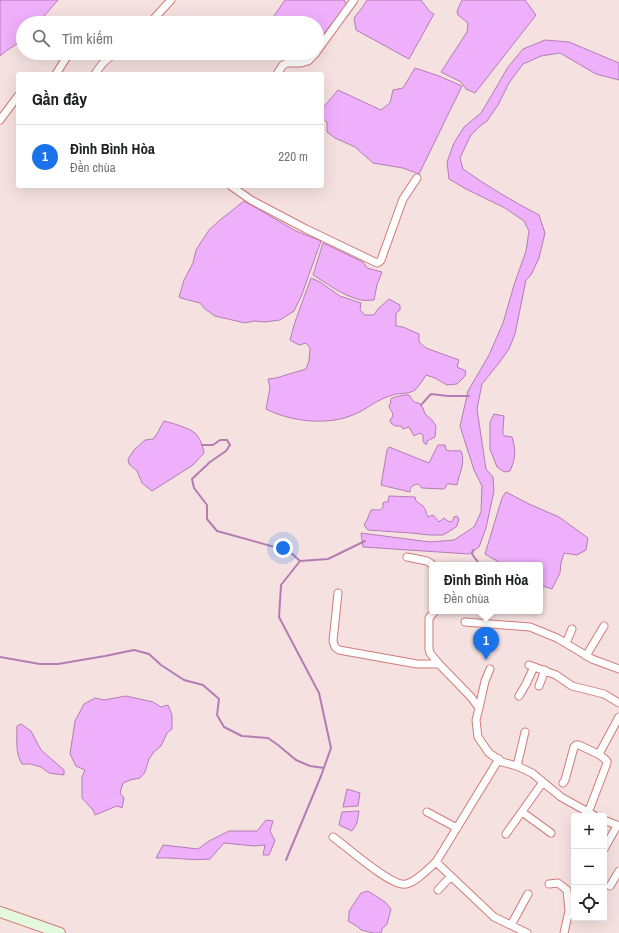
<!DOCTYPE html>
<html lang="vi">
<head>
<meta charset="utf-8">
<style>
  :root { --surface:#fff; --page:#f6f6f6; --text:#202124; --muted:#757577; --line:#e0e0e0; --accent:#1a73e8 }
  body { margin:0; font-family:"Archivo Narrow",sans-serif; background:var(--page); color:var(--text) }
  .controls { position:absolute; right:12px; bottom:12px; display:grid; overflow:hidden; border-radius:4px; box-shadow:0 4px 16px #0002 }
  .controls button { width:36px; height:36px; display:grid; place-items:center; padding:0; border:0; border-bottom:1px solid var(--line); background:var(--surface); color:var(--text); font:20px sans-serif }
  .you { position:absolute; left:283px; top:548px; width:14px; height:14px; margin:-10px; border:3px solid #fff; border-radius:50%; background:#1a73e8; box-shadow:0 0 0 6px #1a73e833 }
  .badge { display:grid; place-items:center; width:26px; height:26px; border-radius:50%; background:var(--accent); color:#fff; font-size:13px; font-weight:700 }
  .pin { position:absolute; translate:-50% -33px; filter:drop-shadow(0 1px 2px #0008) }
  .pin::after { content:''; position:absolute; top:21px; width:14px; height:12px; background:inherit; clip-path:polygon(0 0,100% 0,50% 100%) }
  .popup { position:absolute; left:429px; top:562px; width:114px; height:52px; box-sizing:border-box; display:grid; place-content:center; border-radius:4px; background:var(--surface); filter:drop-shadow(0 1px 3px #0005); font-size:13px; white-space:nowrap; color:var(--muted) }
  .popup b { font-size:15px; color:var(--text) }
  .popup::after { content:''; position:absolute; left:50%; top:100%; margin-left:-8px; border:8px solid transparent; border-top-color:var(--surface) }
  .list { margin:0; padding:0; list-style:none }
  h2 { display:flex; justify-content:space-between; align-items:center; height:52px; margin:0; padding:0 16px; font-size:17px }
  h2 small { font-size:13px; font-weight:400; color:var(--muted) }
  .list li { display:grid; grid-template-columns:26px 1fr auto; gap:12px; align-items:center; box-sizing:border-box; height:64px; padding:0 16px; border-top:1px solid var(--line) }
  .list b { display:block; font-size:15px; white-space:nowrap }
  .list p { margin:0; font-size:13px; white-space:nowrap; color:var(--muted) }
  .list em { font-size:13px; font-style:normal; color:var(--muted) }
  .icon { flex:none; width:22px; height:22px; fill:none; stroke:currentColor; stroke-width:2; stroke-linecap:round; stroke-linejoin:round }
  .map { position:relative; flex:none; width:619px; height:933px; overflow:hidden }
  .search { position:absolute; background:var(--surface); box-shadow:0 4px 16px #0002; left:16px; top:16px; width:308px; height:44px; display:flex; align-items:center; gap:10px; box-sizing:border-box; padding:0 14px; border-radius:22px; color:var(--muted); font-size:15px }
  .panel { position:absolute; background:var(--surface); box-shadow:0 4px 16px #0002; left:16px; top:72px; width:308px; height:116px; border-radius:4px }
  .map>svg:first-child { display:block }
  .water { fill:#eeaffb; stroke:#b37db3 }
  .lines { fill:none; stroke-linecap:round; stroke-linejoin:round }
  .stream { stroke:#b37db3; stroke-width:2 }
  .street-casing { stroke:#d17b7a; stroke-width:9 }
  .secondary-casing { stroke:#d17b7a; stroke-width:12 }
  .street { stroke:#fff; stroke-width:7 }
  .secondary { stroke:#e2f9dd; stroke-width:10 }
</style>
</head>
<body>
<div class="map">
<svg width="619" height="933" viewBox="0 0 619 933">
  <rect width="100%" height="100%" fill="#f5e1e0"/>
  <path class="water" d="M 0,0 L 58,0 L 38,23 L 23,23 L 23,40 L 6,51 L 0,56 Z
    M 285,0 L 344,0 L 347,5 L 317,42 L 317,23 L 269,23 Z
    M 367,0 L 421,0 L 430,12 L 434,14 L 409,59 L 356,30 L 354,18 L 362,8 Z
    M 462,0 L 525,0 L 536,15 L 475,93 L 466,89 L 461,82 L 441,72 L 467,32 L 468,23 L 458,15 L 457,11 Z
    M 545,40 L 569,42 L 619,63 L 619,80 L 596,74 L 560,53 L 541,56 L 523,64 L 509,83 L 498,105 L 487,121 L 480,126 L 471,135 L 466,145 L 460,158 L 463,169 C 487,186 512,201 539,215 L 545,233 L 539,258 L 531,275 L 526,280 L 515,334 L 509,349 L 499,363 L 482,384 L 477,409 L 486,469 L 493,477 L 494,491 L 486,528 L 479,547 L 469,554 L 363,547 L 361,533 L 430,542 L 454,540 L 474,527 L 481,512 L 482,486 L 474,470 L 460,426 L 468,391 L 489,355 L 503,323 L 514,285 L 526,251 L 529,231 L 524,221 L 505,208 L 466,189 L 449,179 L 447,162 L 454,143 L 464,127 L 481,113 L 490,98 L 508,67 L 523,49 Z
    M 415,68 L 439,76 L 462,86 L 419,174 L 403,168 L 373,163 L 355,147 L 335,138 L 327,132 L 327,122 L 322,118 L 322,109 L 338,90 L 381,110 L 390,103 L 393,90 L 403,88 Z
    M 244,201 L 296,231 L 321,241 L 301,297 L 294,311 L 280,320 L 265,322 L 254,321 L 245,323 L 215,316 L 205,309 L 200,303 L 181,298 L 179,297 L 184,280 L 193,263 L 196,250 L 209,230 L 220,220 Z
    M 323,243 L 363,262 L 367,268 L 382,272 L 377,285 L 374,300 C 370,300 365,301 361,300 C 343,296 328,284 313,275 Z
    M 311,278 L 320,282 L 340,296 L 361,303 L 360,310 L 365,315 L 374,315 L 378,309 L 389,299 L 400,305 L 400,310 L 396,313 L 396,326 L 403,327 L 419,334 L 419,342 L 426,348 L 459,360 L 457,367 L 466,371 L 465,376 L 457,384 L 447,385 L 435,378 L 426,375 C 423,380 419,386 415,390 C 409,394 403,393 397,394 C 392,395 387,397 382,399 C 373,403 365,410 355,414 C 330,426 291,422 266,409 L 270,388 L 268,379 L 276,378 L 306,369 L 309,361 L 310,348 L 306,343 L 299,345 L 290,340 L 295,322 Z
    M 403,395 L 409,395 C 413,400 413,403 419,403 L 423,408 L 425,414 L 432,420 L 436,426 L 435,437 L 427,441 L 427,444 L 425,444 L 423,441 L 423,435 L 420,433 L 414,436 L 409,427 L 403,429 L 401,426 L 395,426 L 391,423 L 390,420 L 393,416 C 393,411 389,409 389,406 L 391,402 L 390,400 L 392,398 Z
    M 494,414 L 504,416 L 503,429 L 503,434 L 505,436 L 512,437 C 516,451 516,457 510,471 L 505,472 L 501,470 L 497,467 L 490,449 L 490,422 Z
    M 164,421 C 172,423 189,428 195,433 C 200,438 203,446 204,453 L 193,465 L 152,491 L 142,483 L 137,471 L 129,464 L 128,459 L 134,450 L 145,440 L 153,439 C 158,434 160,427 164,421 Z
    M 438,445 L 445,445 L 446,450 C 451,452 456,450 461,451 C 466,462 459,474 457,485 L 451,484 L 447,484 L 445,488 L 443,489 L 422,488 L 418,484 C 413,485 410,486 410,492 L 381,485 L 387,450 L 389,447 L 429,463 Z
    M 506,492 L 529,504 L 559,517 L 588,538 L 586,550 L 577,555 L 564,553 L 561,563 L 560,573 L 552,589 L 540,585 L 540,565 L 504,565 L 485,554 L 502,498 Z
    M 389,496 L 415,497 L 416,501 C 418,503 421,504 423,506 C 426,509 426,514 428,517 L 433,515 L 439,522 L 444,518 L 448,521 L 451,522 L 453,520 L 454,517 L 457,516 L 459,519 L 457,526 L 453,529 L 443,535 L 430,535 L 411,533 L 368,530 L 364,525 L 367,520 L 371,510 C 377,509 384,513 383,503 L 384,502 L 388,502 Z
    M 126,696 L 153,702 L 161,707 L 168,705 L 172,715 L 172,729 L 167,733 L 161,746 L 154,752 L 149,759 L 145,772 L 140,778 L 130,780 L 123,783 L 120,793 L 124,798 L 122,808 L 117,806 L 95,815 L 93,810 L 82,798 L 82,777 L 85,770 L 76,766 L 70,754 L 75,721 L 84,704 L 95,698 L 104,700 Z
    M 21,724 L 31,731 L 41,750 L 64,770 L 64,775 L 49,773 L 41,767 L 30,764 L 22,764 C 15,753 17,739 17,726 Z
    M 347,789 L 360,793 L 358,806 L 343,807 Z
    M 359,811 L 357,823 L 352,831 L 339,825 L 342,812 Z
    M 266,820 L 273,821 L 270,831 L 275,841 L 269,855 L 263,855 L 265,845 L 254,846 L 224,843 L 210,859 C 192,861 174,857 156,858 L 163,845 L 198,849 L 209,841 L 229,831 L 257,831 Z
    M 368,891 L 385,902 L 391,909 L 387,924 L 382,929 L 381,933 L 373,933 L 361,930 L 358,927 L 348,921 L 349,917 L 349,911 L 361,893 Z"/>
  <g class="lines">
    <path class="stream" d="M 421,405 L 431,394 L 448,396 L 469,396
      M 202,445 L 213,445 L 220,440 L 227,440 L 230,445 L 226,451 L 210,462 L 192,479 L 194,488 L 207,505 L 207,519 L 217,531 L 289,551 L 300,561
      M 473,550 L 472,554 L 480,565
      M 0,657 L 40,664 L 58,664 L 105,656 L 134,650 L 149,654 L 161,665 L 184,680 L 203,685 L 219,699 L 217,715 L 224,727 L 242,736 L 268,738 L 278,745 L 296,760 L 310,766 L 324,768
      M 286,860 L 321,776 L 331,748 L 319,693 L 279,617 L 281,585 L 300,561 L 328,559 L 365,541"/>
    <defs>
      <path id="street" d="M 150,23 L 171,0
        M 317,51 L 354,0
        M 56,74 L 68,55
        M 95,74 C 101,65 106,58 117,53
        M 277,74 L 283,65 L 287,63 L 301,63 L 308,61 L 316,53
        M 0,120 L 18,96
        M 231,186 L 251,200 L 306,229 L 377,263 L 379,262 L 381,260 L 403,199 L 417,178
        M 407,557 L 427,561 L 433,565
        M 338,593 L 333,641 L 335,647 L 339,650 L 417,664 L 439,664
        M 435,611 L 429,618 L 429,649 L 430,653 L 439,664 L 471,697 L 479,708 L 476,720 L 478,737 L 489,753 L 502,762 L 517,766 L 532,773 L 561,797 L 595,816
        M 465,622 L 530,627 L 557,638 L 592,659 L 619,669
        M 566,643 L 572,629
        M 586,656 L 604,626
        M 529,665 L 556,675 L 572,686 L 604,694 L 619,703
        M 539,686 L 545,670
        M 519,696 L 526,684 L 534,667
        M 479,708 L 485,681 L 490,669
        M 499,759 L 436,862 L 494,917 L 527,933
        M 517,766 L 525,732
        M 563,783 L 565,780 L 574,747 L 576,745 L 579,745 L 600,755
        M 427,812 L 457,828
        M 522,812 L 551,833
        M 588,813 L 607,763 L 607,761 L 600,755 L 600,752 L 619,717
        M 604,820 L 619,826
        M 506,834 L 543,782
        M 333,837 C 346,846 392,888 406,884 C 416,882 428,869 436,862
        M 604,849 L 617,826
        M 549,884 L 558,883 L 567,890 L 569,911 L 564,933
        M 610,886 L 619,871
        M 438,890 L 451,876
        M 511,925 L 528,894"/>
      <path id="secondary" d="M 0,912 L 60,933"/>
    </defs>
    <use href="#street" class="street-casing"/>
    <use href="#secondary" class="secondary-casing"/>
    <use href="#street" class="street"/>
    <use href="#secondary" class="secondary"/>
  </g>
</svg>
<div class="controls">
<button>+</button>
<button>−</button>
<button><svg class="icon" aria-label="locate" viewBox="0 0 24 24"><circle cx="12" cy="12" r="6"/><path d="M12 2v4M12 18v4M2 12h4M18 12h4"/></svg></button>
</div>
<div class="you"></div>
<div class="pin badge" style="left:486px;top:660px">1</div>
<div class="popup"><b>Đình Bình Hòa</b>Đền chùa</div>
<div class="search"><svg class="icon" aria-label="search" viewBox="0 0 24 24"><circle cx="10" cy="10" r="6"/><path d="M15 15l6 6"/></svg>Tìm kiếm</div>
<section class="panel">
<h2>Gần đây<small></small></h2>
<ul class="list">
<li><span class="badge">1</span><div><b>Đình Bình Hòa</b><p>Đền chùa</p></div><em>220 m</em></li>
</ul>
</section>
</div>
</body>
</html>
